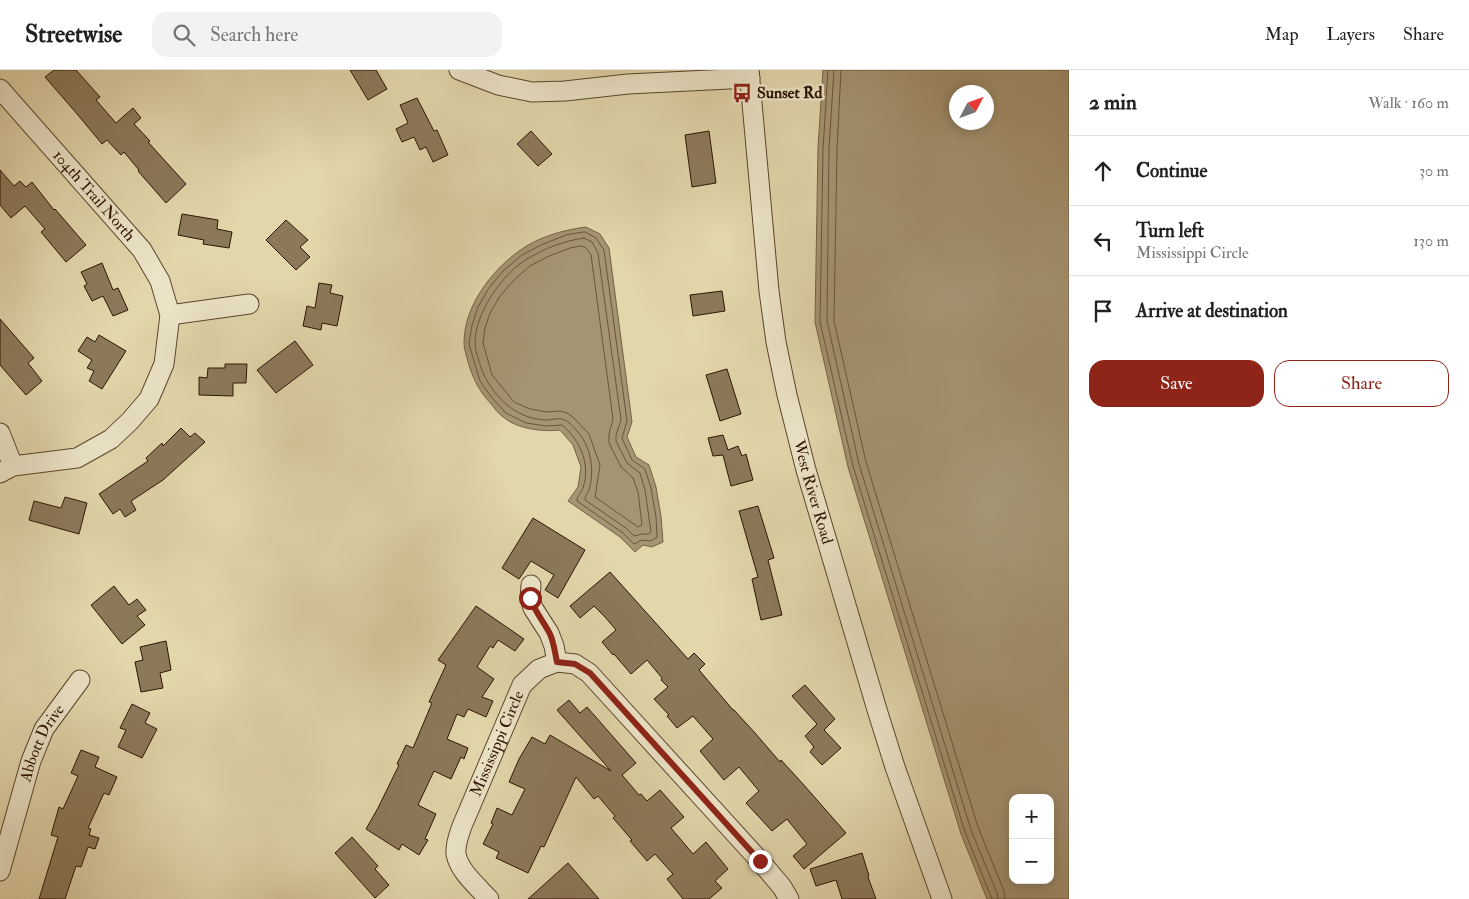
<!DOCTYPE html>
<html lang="en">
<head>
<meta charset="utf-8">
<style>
  :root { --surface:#fff; --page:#f2f2f2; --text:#202124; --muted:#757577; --line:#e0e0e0; --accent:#8f2418 }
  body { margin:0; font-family:"IM FELL Double Pica",serif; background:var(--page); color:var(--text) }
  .controls { position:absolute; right:15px; bottom:15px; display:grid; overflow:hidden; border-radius:10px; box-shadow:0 2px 12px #0003 }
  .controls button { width:45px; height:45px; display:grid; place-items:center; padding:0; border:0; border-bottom:1px solid var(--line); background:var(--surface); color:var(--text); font:25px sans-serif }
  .compass { position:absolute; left:949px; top:15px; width:45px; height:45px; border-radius:50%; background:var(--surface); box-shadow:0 2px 12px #0003; rotate:49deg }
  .stop { position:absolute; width:15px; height:15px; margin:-11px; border:4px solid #8f2418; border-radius:50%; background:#fff }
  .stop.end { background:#8f2418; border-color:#fff; box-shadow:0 1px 5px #0008 }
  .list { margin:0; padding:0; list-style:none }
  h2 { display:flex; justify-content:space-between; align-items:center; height:65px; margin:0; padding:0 20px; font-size:21px }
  h2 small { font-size:16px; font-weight:400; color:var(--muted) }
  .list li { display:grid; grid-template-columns:32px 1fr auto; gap:15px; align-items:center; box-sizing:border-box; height:70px; padding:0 20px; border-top:1px solid var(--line) }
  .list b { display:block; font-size:19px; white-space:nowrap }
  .list p { margin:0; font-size:16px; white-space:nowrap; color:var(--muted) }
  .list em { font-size:16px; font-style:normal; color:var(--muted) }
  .actions { display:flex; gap:10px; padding:15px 20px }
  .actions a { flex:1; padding:11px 0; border:1px solid var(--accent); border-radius:15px; text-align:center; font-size:18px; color:var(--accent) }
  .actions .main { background:var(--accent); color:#fff }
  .icon { flex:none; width:28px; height:28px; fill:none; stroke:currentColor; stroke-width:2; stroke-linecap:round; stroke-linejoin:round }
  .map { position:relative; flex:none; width:1069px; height:829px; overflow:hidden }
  header { display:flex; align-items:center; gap:30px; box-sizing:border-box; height:70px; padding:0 25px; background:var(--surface); border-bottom:1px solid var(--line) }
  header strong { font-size:24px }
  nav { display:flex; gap:28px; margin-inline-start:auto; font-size:18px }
  .search { width:350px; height:45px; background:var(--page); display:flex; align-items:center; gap:12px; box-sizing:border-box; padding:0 18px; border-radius:15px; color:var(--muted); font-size:19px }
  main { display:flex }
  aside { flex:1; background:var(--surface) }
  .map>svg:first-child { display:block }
  .water { fill:#a59472; stroke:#756145; fill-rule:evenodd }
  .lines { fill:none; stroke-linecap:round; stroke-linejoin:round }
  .shore { stroke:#6a543a; stroke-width:1 }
  .building { fill:#8c795a; stroke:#2e1502 }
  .minor-casing { stroke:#5b452c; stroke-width:21 }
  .minor { stroke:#ece4c8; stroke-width:19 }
  .route { stroke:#8f2418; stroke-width:6 }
  .labels { text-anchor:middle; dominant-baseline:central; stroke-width:5; stroke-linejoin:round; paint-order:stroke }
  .poi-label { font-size:16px; font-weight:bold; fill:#2e1502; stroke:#ece4c8; text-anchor:start }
  .street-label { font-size:16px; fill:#2e1502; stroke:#ece4c8 }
</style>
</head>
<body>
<header>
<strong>Streetwise</strong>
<div class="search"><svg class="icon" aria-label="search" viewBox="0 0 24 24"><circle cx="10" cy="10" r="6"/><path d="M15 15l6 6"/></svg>Search here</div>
<nav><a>Map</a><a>Layers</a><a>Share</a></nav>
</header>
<main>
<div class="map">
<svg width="1069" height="829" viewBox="0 0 1069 829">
  <rect width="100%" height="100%" fill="#e2d6ab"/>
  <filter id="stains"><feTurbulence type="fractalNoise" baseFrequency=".004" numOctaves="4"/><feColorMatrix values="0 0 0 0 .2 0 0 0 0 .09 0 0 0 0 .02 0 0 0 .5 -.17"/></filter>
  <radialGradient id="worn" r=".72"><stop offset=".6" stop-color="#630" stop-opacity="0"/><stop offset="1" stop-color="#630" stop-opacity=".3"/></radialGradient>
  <path class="water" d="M 823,0 L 1069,0 L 1069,829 L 987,829 L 961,764 L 848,397 L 815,252 L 818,78 ZM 956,22 L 986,22 L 986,52 L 956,52 ZM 1013,728 L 1050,728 L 1050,810 L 1013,810 Z
    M 586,157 L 600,164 L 609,178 L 632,352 L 627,367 L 636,387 L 649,395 L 656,417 L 661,446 L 663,472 L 652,477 L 643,475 L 635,482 L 620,467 L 568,431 L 578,417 L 581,397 L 573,375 L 560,360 C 542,362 516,359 502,346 C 498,343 495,339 492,335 C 478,320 472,307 467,288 C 466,284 464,278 464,273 C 464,237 490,202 519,181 C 538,167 563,160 586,157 Z"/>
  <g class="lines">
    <path class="shore" d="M 828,0 L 823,79 L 820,252 L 853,396 L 965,762 L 992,829
      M 834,0 L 829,79 L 827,251 L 859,394 L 971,760 L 997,823 L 998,829
      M 841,0 L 837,79 L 834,251 L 866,392 L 978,757 L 1004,821 L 1005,829
      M 585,162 L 596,168 L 604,180 L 627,351 L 622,368 L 632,390 L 645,399 L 651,418 L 656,447 L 657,467 L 651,471 L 642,470 L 634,474 L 623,463 L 577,431 C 577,426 581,423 583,418 C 591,394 580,370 562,355 L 546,356 L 526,353 L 506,343 L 492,328 L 480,311 L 469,274 L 472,255 L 478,237 L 489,218 L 503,201 L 522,185 L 541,175 L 566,165 Z
      M 584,168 L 592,172 L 598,183 L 621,350 L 616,365 L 616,371 L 627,393 L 640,403 L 645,420 L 651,462 L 649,464 L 642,464 L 634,466 L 626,458 L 585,430 C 585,426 587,424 589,420 C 594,403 592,384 583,369 C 579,363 571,353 565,350 C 559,347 552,350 546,350 C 519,349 499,332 486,309 C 482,302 475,281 475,273 C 475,243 502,204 527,189 C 545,178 564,171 584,168 Z
      M 582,176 L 586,178 L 591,185 L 613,349 L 609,364 L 609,373 L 621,397 L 633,408 L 638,422 L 642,455 L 638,457 L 595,427 L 600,395 L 589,364 L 573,347 L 567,343 L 560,341 L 547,342 L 530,339 L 514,332 L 492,305 L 483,273 L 485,258 L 490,243 L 500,226 L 513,211 L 530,196 L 547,187 L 570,178 Z"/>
  </g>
  <path class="building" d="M 54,0 L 76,0 L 100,27 L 96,30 L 116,53 L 133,38 L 141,48 L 134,54 L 150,71 L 148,72 L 186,114 L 166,133 L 138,101 L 139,100 L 124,82 L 121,85 L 107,70 L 102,74 L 78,45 L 45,7 Z
    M 350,0 L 376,0 L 387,19 L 368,30 Z
    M 417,28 L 434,61 L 437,60 L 448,85 L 433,92 L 426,77 L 420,80 L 414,67 L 402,72 L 396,59 L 408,53 L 400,35 Z
    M 531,61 L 552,84 L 538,96 L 517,74 Z
    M 709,61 L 716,113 L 692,117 L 685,65 Z
    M 0,100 L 14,116 L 20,111 L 26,117 L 32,112 L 54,140 L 55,139 L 86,175 L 66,192 L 41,162 L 45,159 L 25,136 L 11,148 L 0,135 Z
    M 182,144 L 218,150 L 217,159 L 232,162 L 229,178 L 203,174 L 204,170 L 178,165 Z
    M 286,150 L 308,170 L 300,177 L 310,187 L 296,200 L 266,170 Z
    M 102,193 L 113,220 L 118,218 L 128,240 L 113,246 L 103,226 L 92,231 L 84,216 L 87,214 L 81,202 Z
    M 319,213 L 332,215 L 330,223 L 343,226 L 337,256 L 322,253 L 321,260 L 303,256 L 307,236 L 315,238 Z
    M 722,221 L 725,241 L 693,246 L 690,225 Z
    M 0,249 L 34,288 L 28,293 L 42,311 L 26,325 L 0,295 Z
    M 99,265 L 126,281 L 102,319 L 89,311 L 94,301 L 87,298 L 92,290 L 78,281 L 87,267 L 95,272 Z
    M 295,271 L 313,295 L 276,323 L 257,300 Z
    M 225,294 L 247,294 L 246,313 L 233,313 L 233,326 L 199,325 L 199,307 L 207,308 L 208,298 L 225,298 Z
    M 727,299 L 741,344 L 720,351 L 706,305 Z
    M 181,358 L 190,367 L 195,363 L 205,372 L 163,410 L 131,431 L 136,440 L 125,447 L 120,439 L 113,444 L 99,424 L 148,391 L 146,388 L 162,373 L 163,376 Z
    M 723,365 L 728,380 L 738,376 L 742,386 L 746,384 L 753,410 L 731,416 L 723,385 L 713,386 L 708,368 Z
    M 65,427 L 87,433 L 79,464 L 29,450 L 34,431 L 61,438 Z
    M 758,436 L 774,488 L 768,490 L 782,545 L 761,550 L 752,509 L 758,507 L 739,441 Z
    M 533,448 L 585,480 L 558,528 L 545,520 L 554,505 L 531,491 L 519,509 L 502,498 Z
    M 610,502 L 688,589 L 694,583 L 705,594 L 699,600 L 733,640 L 734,640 L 755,663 L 780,692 L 781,690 L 803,714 L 846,763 L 804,799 L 793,786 L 807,774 L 787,749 L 772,761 L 746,733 L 759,721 L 739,697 L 724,710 L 700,681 L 713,669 L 693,646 L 677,658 L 667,646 L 669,645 L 654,629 L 668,617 L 661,610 L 662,608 L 647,590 L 631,604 L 614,584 L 613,585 L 602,572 L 616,560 L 605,547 L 594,536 L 580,548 L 570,536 Z
    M 114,516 L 129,535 L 137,529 L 146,540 L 137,546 L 145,555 L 122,574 L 91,535 Z
    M 476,536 L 524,569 L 515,581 L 498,570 L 493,578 L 490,576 L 477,597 L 494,609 L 482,627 L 493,631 L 486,647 L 468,639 L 464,647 L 457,644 L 447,669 L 468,678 L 464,689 L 461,687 L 451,709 L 434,701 L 418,735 L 436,744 L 425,769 L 428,770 L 419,785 L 402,774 L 399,780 L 366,759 L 378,738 L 399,695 L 397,694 L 406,675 L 413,678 L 432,633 L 429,632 L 446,595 L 438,590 Z
    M 166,571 L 171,600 L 160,603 L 163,618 L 141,622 L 135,592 L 143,590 L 140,577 Z
    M 805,615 L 835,649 L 824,660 L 841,678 L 822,695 L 810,682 L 814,677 L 805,666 L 817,654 L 792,626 Z
    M 569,630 L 580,643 L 587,637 L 636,693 L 622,705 L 639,725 L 641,724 L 647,731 L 660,720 L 684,747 L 671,758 L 693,784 L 706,772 L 728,799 L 715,811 L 722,818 L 709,829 L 683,829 L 667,809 L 673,804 L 655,784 L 647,791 L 630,771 L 632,770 L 613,748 L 615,746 L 598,726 L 594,729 L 576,707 L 544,777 L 541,776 L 528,803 L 496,788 L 499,782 L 483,774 L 493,754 L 491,753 L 497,738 L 512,745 L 525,719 L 509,712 L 519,689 L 532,667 L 545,674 L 550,665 L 611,701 L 557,640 Z
    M 132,634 L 150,643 L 145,653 L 157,659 L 142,688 L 118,677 L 126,660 L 120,658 Z
    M 81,680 L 99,687 L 95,697 L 117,707 L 109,725 L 104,723 L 88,758 L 91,759 L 89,765 L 99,768 L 95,779 L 88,777 L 81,797 L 76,796 L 65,829 L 39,829 L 58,767 L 51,765 L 59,737 L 63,739 L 78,706 L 71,703 Z
    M 352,767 L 378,796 L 375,799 L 389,815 L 375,828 L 335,783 Z
    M 862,783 L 869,806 L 868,807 L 876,829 L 842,829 L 836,810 L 816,816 L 810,799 Z
    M 568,793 L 599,829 L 528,829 Z"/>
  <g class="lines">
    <defs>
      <g id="minor">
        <path d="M 459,0 L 498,15 L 532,22 L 565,21 L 628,14 L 750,8"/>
        <path id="s1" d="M 749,0 L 769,221 L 776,272 L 787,325 L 806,400 L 878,643 L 895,697 L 942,829"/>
        <path id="s2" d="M 0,19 L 142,180 L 160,211 L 170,245 L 164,294 L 149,329 L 130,351 L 111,369 L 77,388 L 13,396 L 0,403"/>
        <path d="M 170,245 L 249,234"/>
        <path d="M 0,363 L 13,396"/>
        <path d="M 531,515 L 530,528 L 533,538 L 549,563 L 554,576 L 557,592"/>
        <path id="s3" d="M 0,801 L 31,691 L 44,659 L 80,610"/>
        <path id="s4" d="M 489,829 C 477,816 459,801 456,784 C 455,774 459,765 462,756 L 522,615 L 539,599 L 557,592 L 575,594 L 589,603 L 760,791 L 782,817 L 789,829"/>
      </g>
    </defs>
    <use href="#minor" class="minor-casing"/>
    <use href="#minor" class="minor"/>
  </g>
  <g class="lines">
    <path class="route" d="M 530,528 C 535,542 544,552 550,564 C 554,573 555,583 557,592 L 575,594 L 590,603 L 760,791"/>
  </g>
  <defs>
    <symbol id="bus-bare" viewBox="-9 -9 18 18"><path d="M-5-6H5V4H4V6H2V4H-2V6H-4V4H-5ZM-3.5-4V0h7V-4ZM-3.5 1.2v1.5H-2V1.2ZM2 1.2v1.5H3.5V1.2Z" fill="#8f2418" stroke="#ece4c8" stroke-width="2.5" paint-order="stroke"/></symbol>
  </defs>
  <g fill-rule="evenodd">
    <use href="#bus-bare" x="728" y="9" width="28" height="28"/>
  </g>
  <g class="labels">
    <g class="poi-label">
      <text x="757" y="23">Sunset Rd</text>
    </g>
    <g class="street-label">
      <text stroke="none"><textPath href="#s2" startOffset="142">104th Trail North</textPath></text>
      <text stroke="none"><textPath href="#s1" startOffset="428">West River Road</textPath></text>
      <text stroke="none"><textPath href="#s4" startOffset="175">Mississippi Circle</textPath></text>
      <text stroke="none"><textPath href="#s3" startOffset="135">Abbott Drive</textPath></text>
    </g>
  </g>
  <rect width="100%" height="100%" filter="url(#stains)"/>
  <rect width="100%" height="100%" fill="url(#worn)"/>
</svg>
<div class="controls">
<button>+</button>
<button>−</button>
</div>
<svg class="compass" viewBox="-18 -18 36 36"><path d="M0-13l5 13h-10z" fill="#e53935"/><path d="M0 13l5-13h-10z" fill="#757577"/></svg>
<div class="stop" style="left:530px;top:528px"></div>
<div class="stop end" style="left:760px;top:791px"></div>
</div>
<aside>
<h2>2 min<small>Walk · 160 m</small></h2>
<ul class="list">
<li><svg class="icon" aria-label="ahead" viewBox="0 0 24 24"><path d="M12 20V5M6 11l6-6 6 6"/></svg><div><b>Continue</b></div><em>30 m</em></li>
<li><svg class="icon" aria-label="left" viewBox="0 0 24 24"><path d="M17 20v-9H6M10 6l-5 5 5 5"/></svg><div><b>Turn left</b><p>Mississippi Circle</p></div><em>130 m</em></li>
<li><svg class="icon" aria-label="arrive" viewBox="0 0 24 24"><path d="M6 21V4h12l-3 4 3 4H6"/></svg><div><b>Arrive at destination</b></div></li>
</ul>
<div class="actions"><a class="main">Save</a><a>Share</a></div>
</aside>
</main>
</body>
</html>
